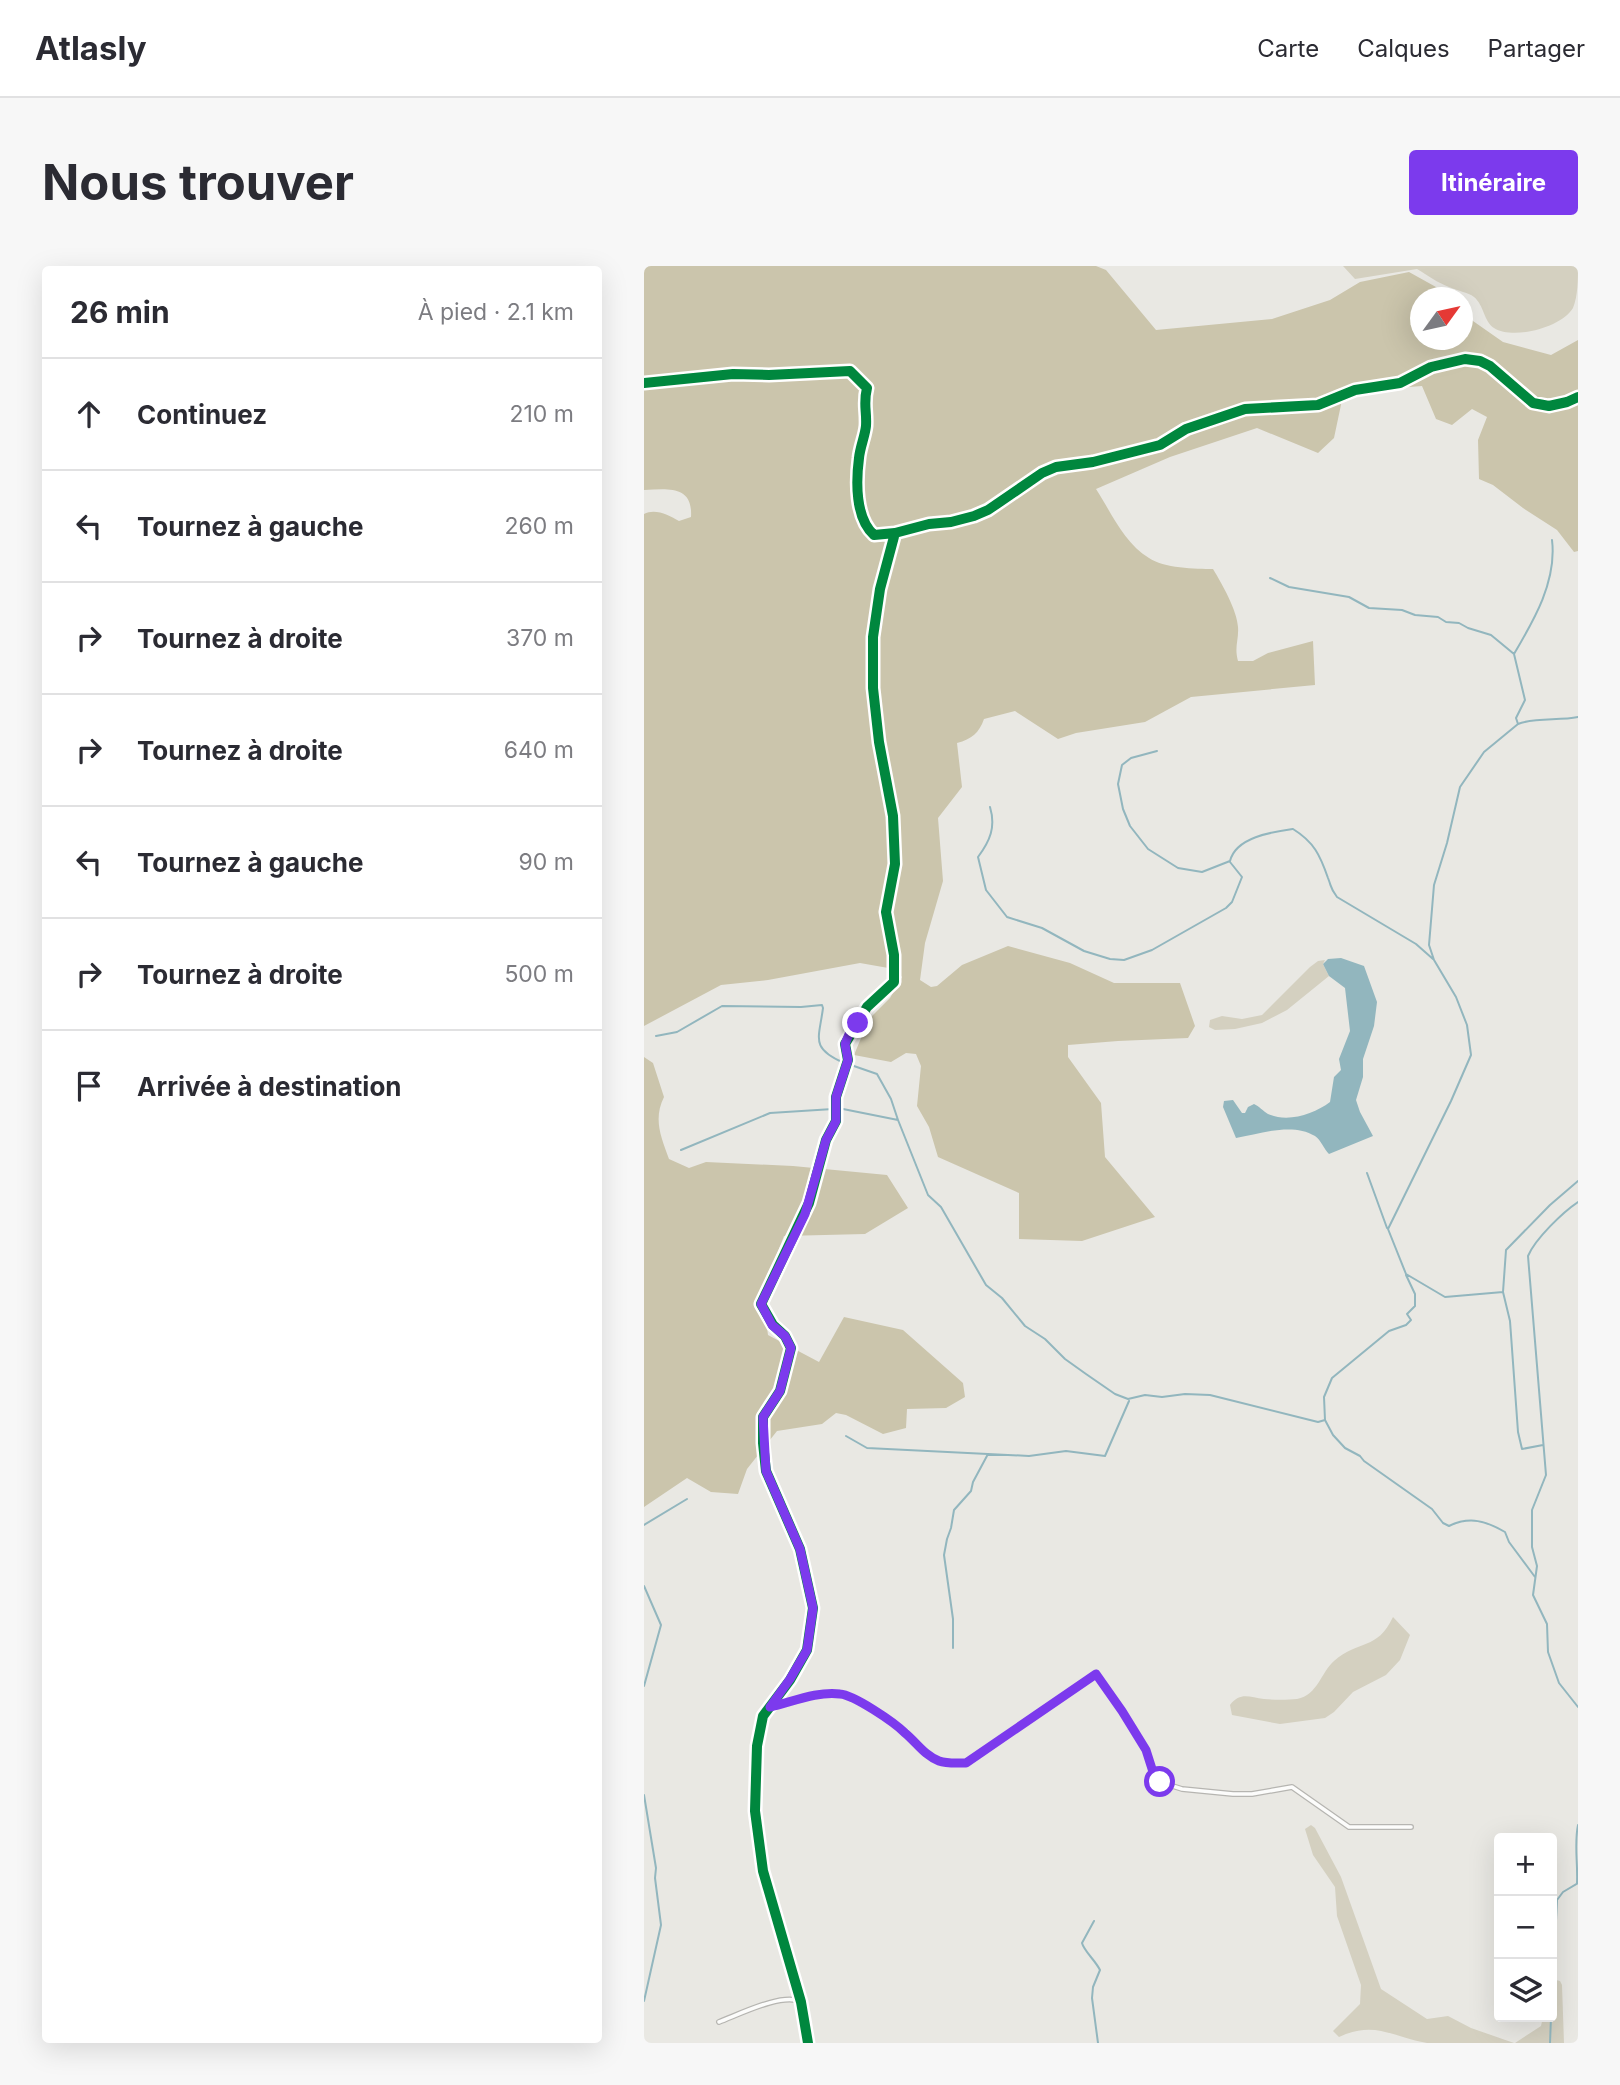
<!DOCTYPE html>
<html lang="fr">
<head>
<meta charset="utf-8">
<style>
  :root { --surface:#fff; --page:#f7f7f7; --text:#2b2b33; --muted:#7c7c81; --line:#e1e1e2; --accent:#7c3aed }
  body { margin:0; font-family:Inter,sans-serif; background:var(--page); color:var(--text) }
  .controls { position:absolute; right:21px; bottom:21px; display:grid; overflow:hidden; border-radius:7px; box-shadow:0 7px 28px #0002 }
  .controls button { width:63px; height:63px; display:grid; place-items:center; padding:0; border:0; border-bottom:2px solid var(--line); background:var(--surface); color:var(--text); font:35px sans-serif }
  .compass { position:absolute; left:766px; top:21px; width:63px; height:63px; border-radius:50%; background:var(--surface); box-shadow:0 7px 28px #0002; rotate:57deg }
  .stop { position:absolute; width:21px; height:21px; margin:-16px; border:5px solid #7c3aed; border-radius:50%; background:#fff }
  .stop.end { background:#7c3aed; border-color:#fff; box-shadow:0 2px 7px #0008 }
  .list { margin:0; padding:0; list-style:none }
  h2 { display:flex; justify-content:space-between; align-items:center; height:91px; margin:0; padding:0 28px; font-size:30px }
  h2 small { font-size:23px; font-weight:400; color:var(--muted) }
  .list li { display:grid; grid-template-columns:46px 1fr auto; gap:21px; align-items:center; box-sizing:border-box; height:112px; padding:0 28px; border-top:2px solid var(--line) }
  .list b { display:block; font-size:26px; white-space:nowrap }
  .list em { font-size:23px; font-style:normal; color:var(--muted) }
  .icon { flex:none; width:38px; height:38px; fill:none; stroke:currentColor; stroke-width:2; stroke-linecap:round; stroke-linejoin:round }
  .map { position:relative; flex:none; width:934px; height:1777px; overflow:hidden; border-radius:7px }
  header { display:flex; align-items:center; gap:42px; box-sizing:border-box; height:98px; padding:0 35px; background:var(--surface); border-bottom:2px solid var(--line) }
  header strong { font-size:33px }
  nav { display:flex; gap:38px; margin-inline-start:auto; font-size:24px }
  .intro { display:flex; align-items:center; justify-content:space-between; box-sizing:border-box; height:168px; padding:0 42px }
  h1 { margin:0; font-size:49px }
  .button { padding:18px 32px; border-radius:7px; background:var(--accent); color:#fff; font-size:24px; font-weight:700 }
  main { display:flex; gap:42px; padding:0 42px }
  aside { flex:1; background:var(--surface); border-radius:7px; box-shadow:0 7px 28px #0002 }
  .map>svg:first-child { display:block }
  .green { fill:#d4d0c0 }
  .forest { fill:#cbc5ac }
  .water { fill:#92b6be }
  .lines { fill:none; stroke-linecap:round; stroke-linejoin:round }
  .stream { stroke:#92b6be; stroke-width:2 }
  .street-casing { stroke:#b6b5b1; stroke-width:6 }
  .street { stroke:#fcfcfb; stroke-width:3.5 }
  .cycleway-casing { stroke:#fff; stroke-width:15 }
  .cycleway { stroke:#00873e; stroke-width:10 }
  .route { stroke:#7c3aed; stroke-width:9 }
</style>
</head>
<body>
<header>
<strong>Atlasly</strong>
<nav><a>Carte</a><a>Calques</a><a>Partager</a></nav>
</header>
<div class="intro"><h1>Nous trouver</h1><a class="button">Itinéraire</a></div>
<main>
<aside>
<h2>26 min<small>À pied · 2.1 km</small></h2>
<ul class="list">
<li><svg class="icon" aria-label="ahead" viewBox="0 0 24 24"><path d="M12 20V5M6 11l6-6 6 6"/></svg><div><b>Continuez</b></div><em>210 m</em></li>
<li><svg class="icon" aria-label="left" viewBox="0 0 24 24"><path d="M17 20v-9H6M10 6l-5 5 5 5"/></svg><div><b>Tournez à gauche</b></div><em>260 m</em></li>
<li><svg class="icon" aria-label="right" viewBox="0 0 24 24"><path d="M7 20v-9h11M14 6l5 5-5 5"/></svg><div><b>Tournez à droite</b></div><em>370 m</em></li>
<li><svg class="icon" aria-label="right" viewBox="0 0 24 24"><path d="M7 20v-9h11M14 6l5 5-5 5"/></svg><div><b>Tournez à droite</b></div><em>640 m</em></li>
<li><svg class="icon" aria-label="left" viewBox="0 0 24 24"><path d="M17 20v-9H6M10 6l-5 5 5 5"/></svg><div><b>Tournez à gauche</b></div><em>90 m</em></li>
<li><svg class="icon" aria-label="right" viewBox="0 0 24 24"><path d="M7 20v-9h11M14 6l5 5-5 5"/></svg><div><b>Tournez à droite</b></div><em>500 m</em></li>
<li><svg class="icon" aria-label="arrive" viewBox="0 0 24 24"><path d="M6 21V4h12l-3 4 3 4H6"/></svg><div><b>Arrivée à destination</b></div></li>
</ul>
</aside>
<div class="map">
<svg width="934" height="1777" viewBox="0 0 934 1777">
  <rect width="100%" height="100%" fill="#e9e8e3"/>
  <path class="green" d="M 699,0 L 934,0 C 934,13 934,30 929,42 C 917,62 869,74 850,62 C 840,56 840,39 830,31 C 824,26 813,25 805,21 C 794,17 783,9 773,3 L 711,13 Z
    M 681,694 L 679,698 L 685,710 L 643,744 L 618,757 L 591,763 L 571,764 L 565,761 L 566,754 L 578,750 L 598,753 L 618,749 L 666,701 L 674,695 Z
    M 749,1351 L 766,1369 L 756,1394 L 742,1409 L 709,1426 L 690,1446 L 681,1452 L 636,1458 L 588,1449 L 586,1439 C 597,1425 606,1432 620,1433 C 629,1434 644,1434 653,1433 C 674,1429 677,1406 690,1395 C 715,1373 733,1385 749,1351 Z
    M 667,1559 L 671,1562 L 697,1611 L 737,1723 L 783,1753 L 804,1750 L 827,1762 L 870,1777 C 843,1777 809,1777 783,1777 C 747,1771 732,1754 695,1771 L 689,1765 L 716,1738 L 717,1719 L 693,1650 L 691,1621 L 669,1589 L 661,1563 Z
    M 908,1713 L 916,1715 L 918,1719 L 920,1777 L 871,1777 L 897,1760 L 899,1751 L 908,1751 Z"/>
  <path class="forest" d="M 0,0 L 452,0 L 462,4 L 512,64 L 628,53 L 686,34 L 716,16 L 765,6 L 792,21 L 802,31 L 776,32 L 776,74 L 818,74 L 819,48 L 859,76 L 907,89 L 934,74 L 934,285 L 930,286 L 913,264 L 879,242 L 849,219 L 835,213 L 834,174 L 843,151 L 828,143 L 808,159 L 792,153 L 778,120 L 713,125 L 698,134 L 690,172 L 674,187 L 613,162 L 526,191 L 452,223 C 467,246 480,277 505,292 C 519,302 552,303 569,303 C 578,318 593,344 594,361 C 595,374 590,381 594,395 L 609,395 L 624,387 L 669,375 L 671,419 L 547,431 L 501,456 L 432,467 L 414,473 L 371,445 L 340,453 C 335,467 328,473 313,477 L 318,521 L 294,552 L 299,615 L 281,677 L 276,714 L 287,721 L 293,720 L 318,699 L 364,680 L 426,697 L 470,717 L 536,717 L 551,760 L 544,772 L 474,775 L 424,779 L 424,791 L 457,837 L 461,891 L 511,951 L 438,975 L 375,973 L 375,927 L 294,891 L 285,861 L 273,840 L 277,800 L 272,788 L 262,787 L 247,796 L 210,789 L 225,753 L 246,732 L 258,711 L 250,703 L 216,697 L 124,714 L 77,719 L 0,760 L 0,248 C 11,242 25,249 35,255 L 47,251 C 49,219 24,223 0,224 Z
    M 0,791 L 9,797 L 20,831 C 9,853 17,871 25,893 L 45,902 L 62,896 L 149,900 L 243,909 L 264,942 L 221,968 L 140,970 L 114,1036 L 122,1054 L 124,1069 L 175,1096 L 200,1051 L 259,1064 L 319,1117 L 321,1131 L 302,1142 L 263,1143 L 262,1162 L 239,1168 L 202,1149 L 192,1147 L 178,1158 L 133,1165 L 103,1203 L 94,1228 L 67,1226 L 43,1212 L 0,1241 Z"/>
  <path class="water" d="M 697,692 L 720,700 L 733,736 L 730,760 L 719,793 L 719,811 L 712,834 L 716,846 L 729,870 L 685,888 C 680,883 677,874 671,870 C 648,856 616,868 592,872 L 579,841 L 580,835 L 589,834 L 598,847 L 601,847 L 604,841 L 610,838 C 615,840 619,845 624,848 C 644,857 670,848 686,836 L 690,811 L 697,804 L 695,793 L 706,765 L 701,722 L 685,710 L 679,698 L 684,693 Z"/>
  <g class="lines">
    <path class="stream" d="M 626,312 L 645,321 L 705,331 L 725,342 L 758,344 L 771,349 L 794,351 L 802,356 L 815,357 L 824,362 L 847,369 L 870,388
      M 874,458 C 891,451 915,455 934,451
      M 513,485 L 487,492 L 478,499 L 474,518 L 479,543 L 486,560 L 504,583 L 534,602 L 558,606 L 586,595 C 592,571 628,566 649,563 C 670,576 676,589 684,612 C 688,622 686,622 693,631 L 772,678 L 789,693
      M 346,541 C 352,561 346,575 334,591 L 342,624 L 363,651 L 398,662 L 440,685 L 466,693 L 480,694 L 508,684 L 582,642 L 588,636 L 598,611 L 586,596
      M 12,770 L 33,766 L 78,740 L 157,741 L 178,739 L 179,742 C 175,773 166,782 200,797
      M 207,799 L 233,808 L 247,833 L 254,854
      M 194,842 L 254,854 L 284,929 L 297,941 L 342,1019 L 358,1032 L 381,1060 L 401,1073 L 421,1093 L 442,1108 L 471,1128 L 484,1133 L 501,1129 L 518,1131 L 541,1128 L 566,1129 L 674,1156 L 681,1154
      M 37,884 L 126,847 L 189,843
      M 723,907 L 743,962
      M 934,936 C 919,946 891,973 884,990 L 902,1209 L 888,1244 L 888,1281 L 893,1300 L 889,1329 L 903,1358 L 904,1386 L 915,1417 L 934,1441
      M 762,1009 L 771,1028 L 771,1040 L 763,1048 L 767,1054 L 762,1059 L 745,1065 L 688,1112 L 680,1131 L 681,1154 L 689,1169 L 701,1182 L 716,1190 L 720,1195 L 788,1243 L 799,1257 L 805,1260 C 826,1250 842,1255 861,1266 L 865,1276 L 891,1311
      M 859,1026 L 862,984 L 906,939 L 934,915
      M 202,1170 L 223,1182 L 385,1190 L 422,1185 L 461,1190 L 485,1135
      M 899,1179 L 878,1183 L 874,1166 L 866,1055 L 859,1026 L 801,1031 L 762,1008 L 744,963 L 807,835 L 827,789 L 823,759 L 812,731 L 790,694 L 785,679 L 790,619 L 803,577 L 816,521 L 840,486 L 874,458 L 872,452 L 881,434 L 870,388 C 890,354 913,315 908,274
      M 0,1259 L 43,1233
      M 0,1320 L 17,1359 L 0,1420
      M 309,1382 L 309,1353 L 300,1289 L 303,1273 L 307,1262 L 310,1244 L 327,1225 L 329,1216 L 344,1188
      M 0,1529 L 12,1602 L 11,1612 L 17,1659 L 0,1735
      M 933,1617 C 934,1597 930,1578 934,1559
      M 450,1655 L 438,1677 C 440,1685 451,1694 456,1704 L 449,1721 L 448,1732 L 454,1777
      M 908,1735 L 913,1634 L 919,1626 L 934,1617
      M 906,1777 L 907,1751"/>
    <defs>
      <path id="street" d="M 0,117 L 89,108 L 125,109 L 206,105 L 223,122 C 219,138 223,145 222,160 C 221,170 216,181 215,192 C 212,215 211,252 230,269 L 251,267 L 285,258 L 307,256 L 330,250 L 344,244 L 398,207 L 412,201 L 449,196 L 516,179 L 542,163 L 601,143 L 674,139 L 711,124 L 756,117 L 787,101 L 821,93 L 836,95 L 846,100 L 889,137 L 905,140 L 923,136 L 934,131
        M 126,1441 C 148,1436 173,1425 196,1428 C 210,1429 250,1457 261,1467 C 273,1477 280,1489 295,1495 C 303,1498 313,1497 322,1497 L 452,1407 L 478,1445 L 502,1484 L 509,1506 L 516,1516 L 538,1523 L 589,1528 L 608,1528 L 648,1521 L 705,1561 L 767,1561
        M 75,1756 C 94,1749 139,1726 157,1736
        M 164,1777 L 157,1736 L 119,1605 L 111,1545 L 113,1480 L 119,1450 L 146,1414 L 163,1384 L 169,1342 L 156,1283 L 122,1205 L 119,1177 L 119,1151 L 136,1125 L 147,1082 L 141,1070 L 129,1059 L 117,1038 L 165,937 L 182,874 L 192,855 L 192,831 L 204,794 L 201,778 L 223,741 L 250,716 L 250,689 L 242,646 L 251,598 L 249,550 L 235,476 L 229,422 L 229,371 L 236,323 L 251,267"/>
    </defs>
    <use href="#street" class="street-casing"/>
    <use href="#street" class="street"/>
    <defs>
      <path id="cycleway" d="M 0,117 L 89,108 L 125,109 L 206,105 L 223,122 C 219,138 223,145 222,160 C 221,170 216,181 215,192 C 212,215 211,252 230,269 L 251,267 L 285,258 L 307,256 L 330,250 L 344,244 L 398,207 L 412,201 L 449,196 L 516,179 L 542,163 L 601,143 L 674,139 L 711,124 L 756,117 L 787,101 L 821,93 L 836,95 L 846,100 L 889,137 L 905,140 L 923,136 L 934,131
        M 164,1777 L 157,1736 L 119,1605 L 111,1545 L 113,1480 L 119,1450 L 146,1414 L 163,1384 L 169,1342 L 156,1283 L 122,1205 L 119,1177 L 119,1151 L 136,1125 L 147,1082 L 141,1070 L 129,1059 L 117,1038 L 165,937 L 182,874 L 192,855 L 192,831 L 204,794 L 201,778 L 223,741 L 250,716 L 250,689 L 242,646 L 251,598 L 249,550 L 235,476 L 229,422 L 229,371 L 236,323 L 251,267"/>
    </defs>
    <use href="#cycleway" class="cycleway-casing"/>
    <use href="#cycleway" class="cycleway"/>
  </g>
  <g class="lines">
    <path class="route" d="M 214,757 L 206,766 L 201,778 L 204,794 L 192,831 L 192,855 L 182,874 L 161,948 L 117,1038 L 128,1059 L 141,1070 L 147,1082 L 136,1125 L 119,1151 L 122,1205 L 156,1283 L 169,1342 L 163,1384 L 146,1413 L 126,1441 C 148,1436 173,1425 196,1428 C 210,1429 250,1456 261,1467 C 273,1477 280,1489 295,1495 C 303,1498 313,1497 322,1497 L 452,1408 L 478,1445 L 502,1484 L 509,1506 L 516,1516"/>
  </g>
</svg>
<div class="controls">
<button>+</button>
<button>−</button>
<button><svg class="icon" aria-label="layers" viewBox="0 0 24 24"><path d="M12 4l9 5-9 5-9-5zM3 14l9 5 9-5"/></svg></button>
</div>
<svg class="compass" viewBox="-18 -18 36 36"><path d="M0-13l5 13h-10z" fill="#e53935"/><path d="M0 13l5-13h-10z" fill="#7c7c81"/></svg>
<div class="stop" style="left:516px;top:1516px"></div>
<div class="stop end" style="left:214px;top:757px"></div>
</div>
</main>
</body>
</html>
